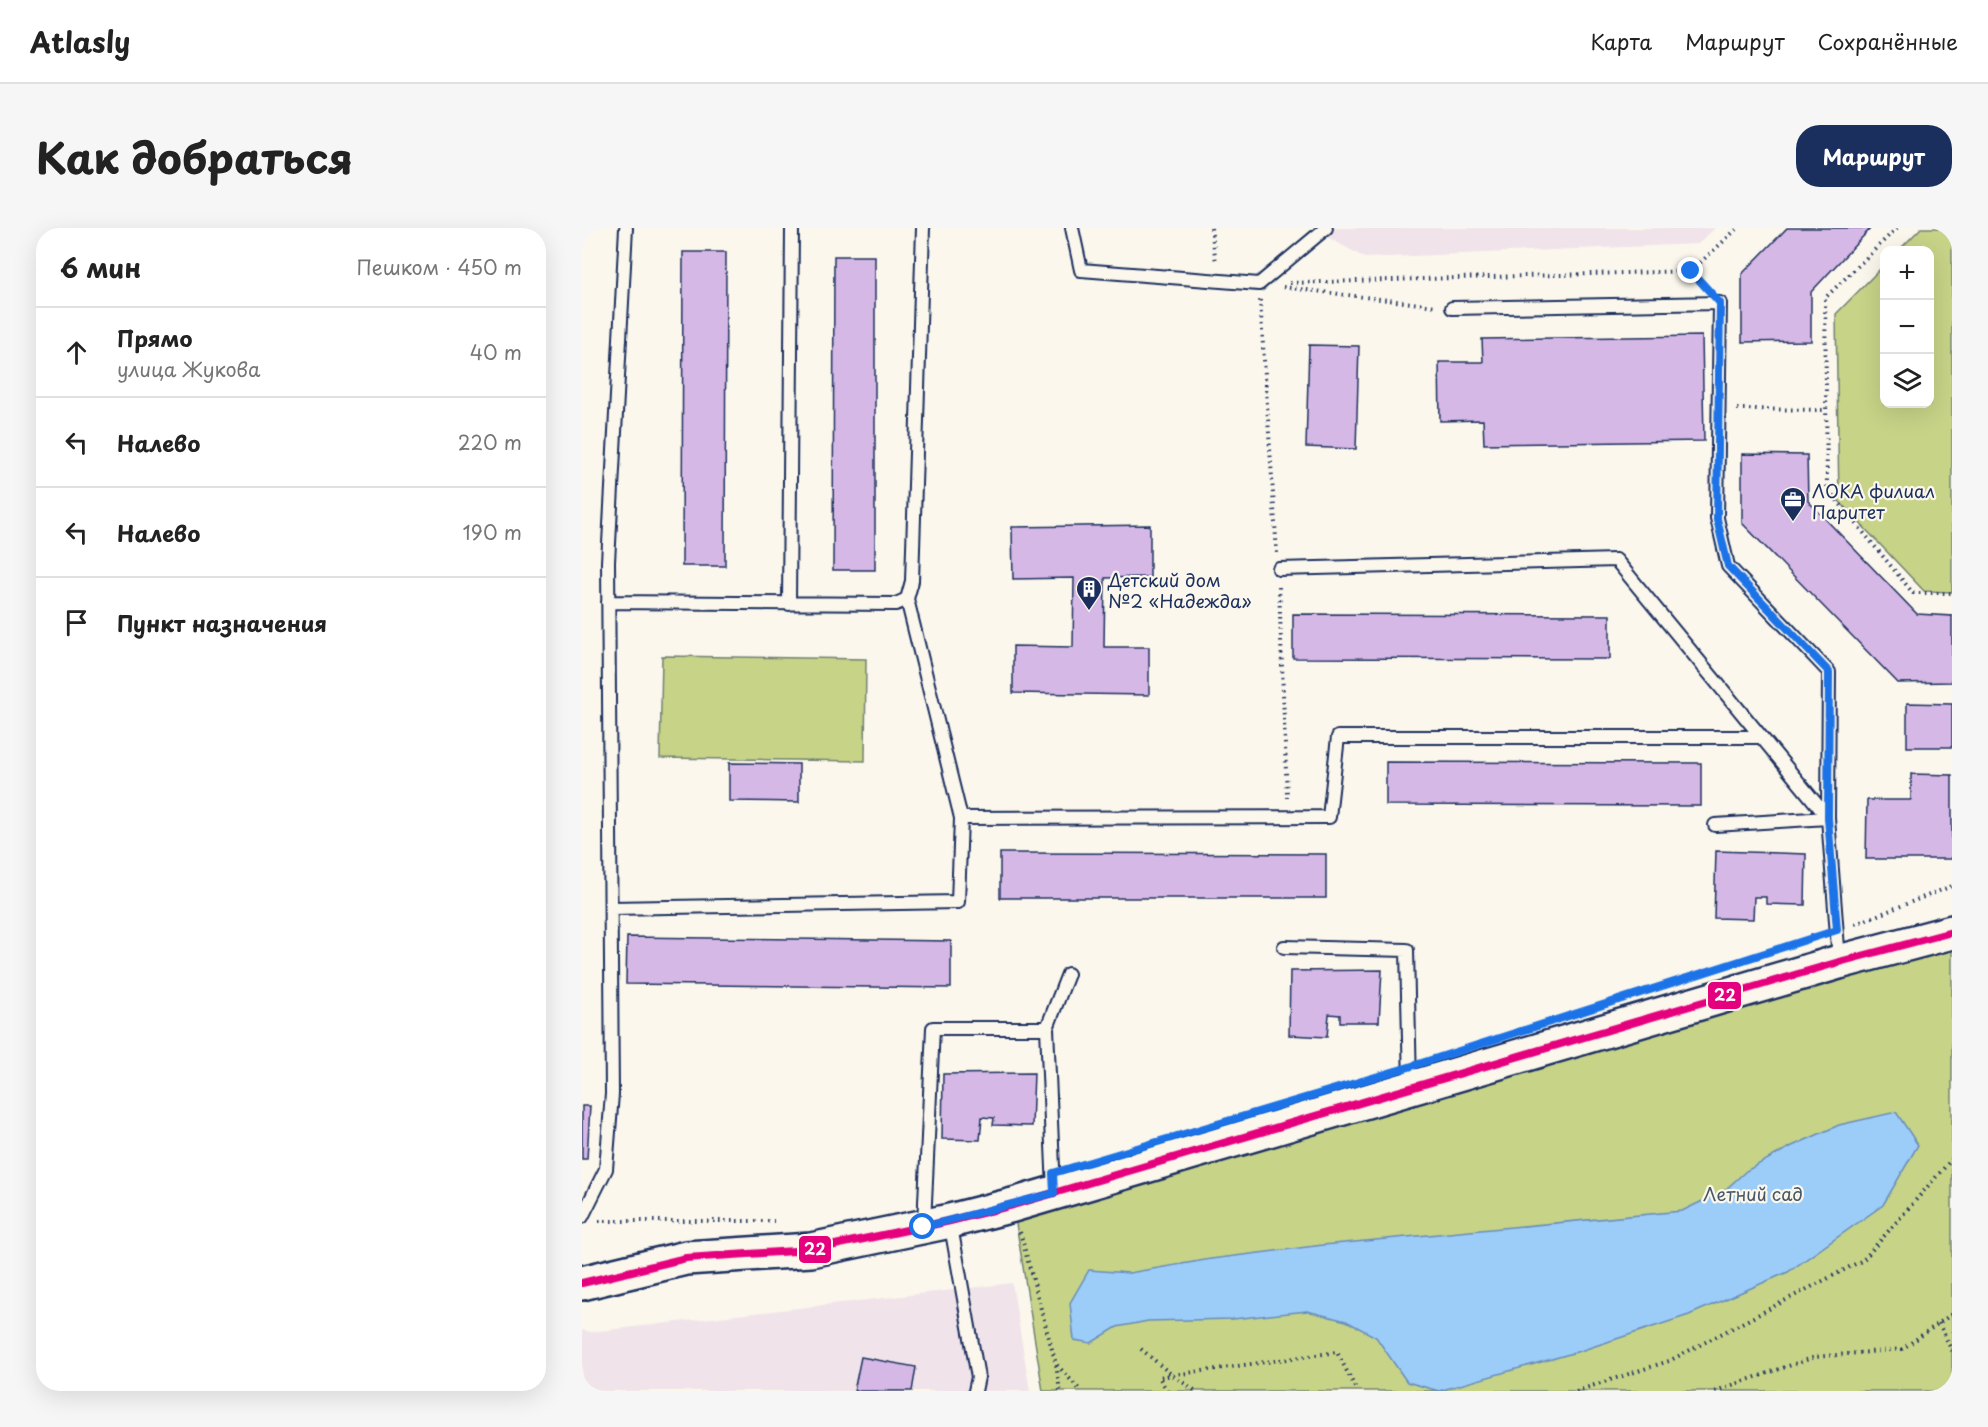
<!DOCTYPE html>
<html lang="ru">
<head>
<meta charset="utf-8">
<style>
  :root { --surface:#fff; --page:#f6f6f6; --text:#222; --muted:#767676; --line:#e0e0e0; --accent:#1b2f5e }
  body { margin:0; font-family:"Playpen Sans",sans-serif; background:var(--page); color:var(--text) }
  .controls { position:absolute; right:18px; top:18px; display:grid; overflow:hidden; border-radius:12px; box-shadow:0 6px 24px #0002 }
  .controls button { width:54px; height:54px; display:grid; place-items:center; padding:0; border:0; border-bottom:2px solid var(--line); background:var(--surface); color:var(--text); font:30px sans-serif }
  .stop { position:absolute; width:18px; height:18px; margin:-14px; border:4px solid #1a73e8; border-radius:50%; background:#fff }
  .stop.end { background:#1a73e8; border-color:#fff; box-shadow:0 2px 6px #0008 }
  .list { margin:0; padding:0; list-style:none }
  h2 { display:flex; justify-content:space-between; align-items:center; height:78px; margin:0; padding:0 24px; font-size:26px }
  h2 small { font-size:20px; font-weight:400; color:var(--muted) }
  .list li { display:grid; grid-template-columns:39px 1fr auto; gap:18px; align-items:center; box-sizing:border-box; height:90px; padding:0 24px; border-top:2px solid var(--line) }
  .list b { display:block; font-size:22px; white-space:nowrap }
  .list p { margin:0; font-size:20px; white-space:nowrap; color:var(--muted) }
  .list em { font-size:20px; font-style:normal; color:var(--muted) }
  .icon { flex:none; width:33px; height:33px; fill:none; stroke:currentColor; stroke-width:2; stroke-linecap:round; stroke-linejoin:round }
  .map { position:relative; flex:none; width:1370px; height:1163px; overflow:hidden; border-radius:24px }
  header { display:flex; align-items:center; gap:36px; box-sizing:border-box; height:84px; padding:0 30px; background:var(--surface); border-bottom:2px solid var(--line) }
  header strong { font-size:28px }
  nav { display:flex; gap:33px; margin-inline-start:auto; font-size:21px }
  .intro { display:flex; align-items:center; justify-content:space-between; box-sizing:border-box; height:144px; padding:0 36px }
  h1 { margin:0; font-size:42px }
  .button { padding:15px 27px; border-radius:24px; background:var(--accent); color:#fff; font-size:21px; font-weight:700 }
  main { display:flex; gap:36px; padding:0 36px }
  aside { flex:1; background:var(--surface); border-radius:24px; box-shadow:0 6px 24px #0002 }
  .map>svg:first-child { display:block }
  .built { fill:#f0e4ea }
  .green { fill:#c7d387; stroke:#718172; stroke-width:1.5 }
  .water { fill:#9cccf8; stroke:#688dba; stroke-width:1.5 }
  .building { fill:#d5b8e5; stroke:#1b2f5e; stroke-width:1.5 }
  .lines { fill:none; stroke-linecap:round; stroke-linejoin:round }
  .lane-casing { stroke:#1b2f5e; stroke-width:16 }
  .secondary-casing { stroke:#1b2f5e; stroke-width:38 }
  .path { stroke:#1b2f5e; stroke-width:4; stroke-dasharray:1.5 4.5; stroke-linecap:butt }
  .lane { stroke:#fbf7ec; stroke-width:12 }
  .secondary { stroke:#fbf7ec; stroke-width:33 }
  .bus-1-casing { stroke:#fbf7ec; stroke-width:12 }
  .bus-1 { stroke:#e5007d; stroke-width:8 }
  .route { stroke:#1a73e8; stroke-width:8 }
  .labels { text-anchor:middle; dominant-baseline:central; stroke-width:4.5; stroke-linejoin:round; paint-order:stroke }
  .poi-label { font-size:18px; fill:#1b2f5e; stroke:#fbf7ec; text-anchor:start }
  .park-label { font-size:18px; fill:#465868; stroke:#fbf7ec }
  .line-badge { stroke:#fbf7ec; stroke-width:2 }
  .badge-label { font-size:16px; text-anchor:middle; font-weight:bold; fill:#fff }
</style>
</head>
<body>
<header>
<strong>Atlasly</strong>
<nav><a>Карта</a><a>Маршрут</a><a>Сохранённые</a></nav>
</header>
<div class="intro"><h1>Как добраться</h1><a class="button">Маршрут</a></div>
<main>
<aside>
<h2>6 мин<small>Пешком · 450 m</small></h2>
<ul class="list">
<li><svg class="icon" aria-label="ahead" viewBox="0 0 24 24"><path d="M12 20V5M6 11l6-6 6 6"/></svg><div><b>Прямо</b><p>улица Жукова</p></div><em>40 m</em></li>
<li><svg class="icon" aria-label="left" viewBox="0 0 24 24"><path d="M17 20v-9H6M10 6l-5 5 5 5"/></svg><div><b>Налево</b></div><em>220 m</em></li>
<li><svg class="icon" aria-label="left" viewBox="0 0 24 24"><path d="M17 20v-9H6M10 6l-5 5 5 5"/></svg><div><b>Налево</b></div><em>190 m</em></li>
<li><svg class="icon" aria-label="arrive" viewBox="0 0 24 24"><path d="M6 21V4h12l-3 4 3 4H6"/></svg><div><b>Пункт назначения</b></div></li>
</ul>
</aside>
<div class="map">
<svg width="1370" height="1163" viewBox="0 0 1370 1163">
  <rect width="100%" height="100%" fill="#fbf7ec"/>
  <filter id="ink" filterUnits="userSpaceOnUse"><feTurbulence type="fractalNoise" baseFrequency=".0167" numOctaves="2"/><feDisplacementMap in="SourceGraphic" scale="12" xChannelSelector="R" yChannelSelector="G"/><feConvolveMatrix kernelMatrix="1 2 1 2 8 2 1 2 1" color-interpolation-filters="sRGB"/></filter>
  <g filter="url(#ink)">
    <path class="built" d="M 737,0 L 1133,0 L 1116,16 L 783,30 L 738,5 Z
      M 430,1055 L 448,1163 L 0,1163 L 0,1102 L 9,1104 Z"/>
    <path class="green" d="M 1339,0 L 1370,0 L 1370,364 L 1342,363 L 1257,273 L 1254,86 L 1302,37 L 1302,176 L 1348,176 L 1348,22 L 1317,22 Z
      M 80,428 L 284,431 L 283,533 L 78,530 Z
      M 1370,711 L 1370,1163 L 461,1163 L 431,977 Z"/>
    <path class="water" d="M 1314,884 L 1336,917 L 1301,977 L 1206,1044 L 1107,1087 L 998,1123 L 857,1163 L 825,1154 L 794,1109 L 764,1093 L 725,1083 L 651,1091 L 566,1093 L 535,1099 L 509,1115 L 492,1112 L 488,1075 L 507,1042 L 547,1045 L 629,1031 L 741,1017 L 1100,983 L 1143,962 L 1164,943 L 1208,919 L 1257,897 Z"/>
    <path class="building" d="M 1205,0 L 1289,0 L 1229,64 L 1229,113 L 1160,114 L 1160,46 Z
      M 101,24 L 144,24 L 143,338 L 100,338 Z
      M 252,28 L 293,28 L 293,342 L 251,342 Z
      M 1120,108 L 1122,213 L 902,216 L 901,192 L 858,193 L 857,134 L 901,134 L 900,111 Z
      M 727,117 L 777,118 L 774,221 L 724,219 Z
      M 1160,226 L 1225,227 L 1226,273 L 1335,386 L 1370,388 L 1370,454 L 1316,455 L 1160,295 Z
      M 568,297 L 568,349 L 523,350 L 522,419 L 567,419 L 567,467 L 431,465 L 431,418 L 491,419 L 492,350 L 431,351 L 430,299 Z
      M 711,386 L 1028,387 L 1028,431 L 711,430 Z
      M 1325,475 L 1370,476 L 1370,519 L 1325,519 Z
      M 804,534 L 1119,535 L 1119,578 L 804,577 Z
      M 147,535 L 217,536 L 217,574 L 147,573 Z
      M 1329,546 L 1370,547 L 1370,631 L 1284,631 L 1285,572 L 1329,572 Z
      M 1134,623 L 1224,626 L 1223,677 L 1184,676 L 1184,669 L 1172,669 L 1171,691 L 1132,690 Z
      M 418,625 L 744,626 L 744,670 L 418,670 Z
      M 45,709 L 369,713 L 369,760 L 44,756 Z
      M 800,742 L 797,794 L 758,794 L 758,787 L 747,786 L 745,809 L 707,807 L 708,743 Z
      M 452,845 L 450,898 L 411,897 L 412,890 L 400,889 L 398,912 L 360,911 L 361,846 Z
      M 0,878 L 8,878 L 5,931 L 0,931 Z
      M 279,1129 L 334,1139 L 330,1163 L 272,1163 Z"/>
    <g class="lines">
      <defs>
        <path id="lane" d="M 490,0 L 499,42 L 677,56 L 744,0
          M 697,341 L 1034,332 L 1246,590 L 1247,444 L 1146,338 L 1135,290 L 1138,75 L 870,80
          M 26,374 L 314,376 L 325,371 L 330,353 L 341,0
          M 207,376 L 210,0
          M 379,590 L 747,589 L 756,509 L 1179,509
          M 1133,597 L 1246,590 L 1257,733
          M 29,680 L 376,674 L 379,590 L 325,371
          M 702,719 L 825,722 L 828,857
          M 472,963 L 465,800 L 486,746
          M 0,989 L 24,941 L 30,866 L 26,334 L 44,0
          M 368,993 L 396,1149 L 393,1163
          M 342,996 L 351,800 L 465,800"/>
        <path id="secondary" d="M 0,1055 L 104,1030 L 229,1022 L 368,993 L 431,977 L 1257,734 L 1370,704"/>
      </defs>
      <use href="#lane" class="lane-casing"/>
      <use href="#secondary" class="secondary-casing"/>
      <path class="path" d="M 629,0 L 634,34
        M 1315,0 L 1243,70 L 1245,260 L 1331,365 L 1370,365
        M 708,55 L 1109,43
        M 1121,56 L 1109,43 L 1156,0
        M 701,59 L 854,78
        M 678,72 L 695,325
        M 1155,181 L 1244,182
        M 697,359 L 705,570
        M 1273,696 L 1370,658
        M 17,993 L 192,993
        M 438,1004 L 474,1136 L 478,1163
        M 1357,1095 L 1370,1123
        M 559,1121 L 590,1147 L 614,1163
        M 475,1137 L 499,1163
        M 585,1163 L 577,1149 L 755,1124 L 775,1163
        M 994,1163 L 1087,1133 L 1281,1032 L 1370,931
        M 1133,1163 L 1233,1129 L 1320,1121 L 1370,1086"/>
      <use href="#lane" class="lane"/>
      <use href="#secondary" class="secondary"/>
      <defs>
        <path id="bus-1" d="M 0,1055 L 104,1030 L 229,1022 L 368,993 L 431,977 L 1257,734 L 1370,704"/>
      </defs>
      <use href="#bus-1" class="bus-1-casing"/>
      <use href="#bus-1" class="bus-1"/>
    </g>
  </g>
  <g class="lines" filter="url(#ink)">
    <path class="route" d="M 341,999 L 472,965 L 471,945 L 827,839 L 1255,702 L 1246,590 L 1247,444 L 1146,338 L 1135,291 L 1138,75 L 1109,43"/>
  </g>
  <defs>
    <symbol id="office-pin" viewBox="-11 -11 22 30"><path d="M0 17L-7.5 6A9.5 9.5 0 1 1 7.5 6Z" fill="#1b2f5e" stroke="#fbf7ec"/><path d="M-6-3h4V-5.5h4V-3h4V5H-6ZM-1-4.5V-3h2v-1.5ZM-6 0V1H6V0Z" fill="#fff"/></symbol>
    <symbol id="building-pin" viewBox="-11 -11 22 30"><path d="M0 17L-7.5 6A9.5 9.5 0 1 1 7.5 6Z" fill="#1b2f5e" stroke="#fbf7ec"/><path d="M-4-6H4V6H1V3H-1V6H-4ZM-2.5-4.3h1.7v1.8h-1.7ZM.8-4.3h1.7v1.8H.8ZM-2.5-1h1.7V.8h-1.7ZM.8-1h1.7V.8H.8Z" fill="#fff"/></symbol>
  </defs>
  <g fill-rule="evenodd">
    <use href="#office-pin" x="1196" y="257" width="30" height="40"/>
    <use href="#building-pin" x="492" y="346" width="30" height="40"/>
  </g>
  <g class="labels">
    <g class="poi-label">
      <text x="1230" y="262">ЛОКА филиал<tspan x="1230" dy="21">Паритет</tspan></text>
      <text x="526" y="351">Детский дом<tspan x="526" dy="21">№2 «Надежда»</tspan></text>
    </g>
    <g class="park-label">
      <text x="1171" y="965">Летний сад</text>
    </g>
  </g>
  <g class="line-badge">
    <rect x="1125" y="753" width="35" height="29" rx="6" fill="#e5007d"/>
    <rect x="216" y="1007" width="34" height="29" rx="6" fill="#e5007d"/>
  </g>
  <g class="badge-label">
    <text x="1143" y="773">22</text>
    <text x="233" y="1027">22</text>
  </g>
</svg>
<div class="controls">
<button>+</button>
<button>−</button>
<button><svg class="icon" aria-label="layers" viewBox="0 0 24 24"><path d="M12 4l9 5-9 5-9-5zM3 14l9 5 9-5"/></svg></button>
</div>
<div class="stop" style="left:341px;top:999px"></div>
<div class="stop end" style="left:1109px;top:43px"></div>
</div>
</main>
</body>
</html>
